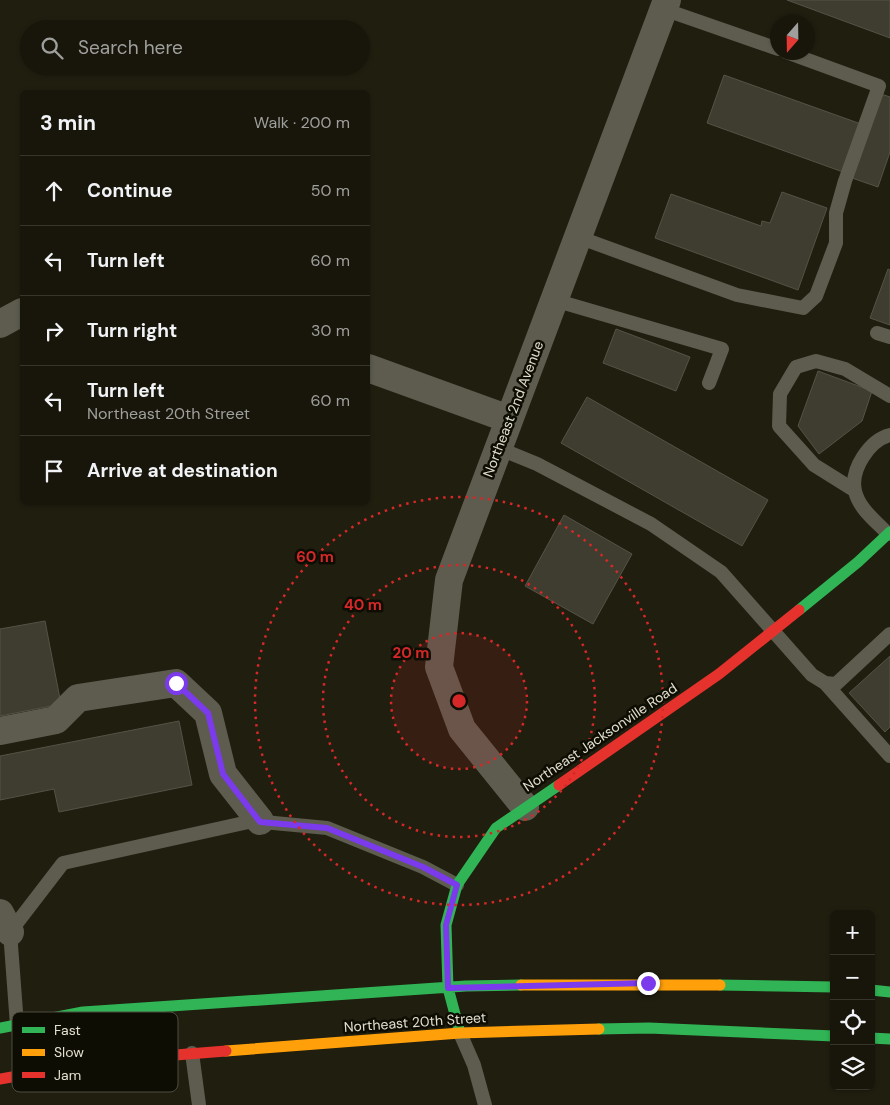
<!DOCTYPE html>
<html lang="en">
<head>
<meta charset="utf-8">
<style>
  :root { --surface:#18160b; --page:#211f14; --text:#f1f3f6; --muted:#9f9f9d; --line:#36352c }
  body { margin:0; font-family:"DM Sans",sans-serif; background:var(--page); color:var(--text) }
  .controls { position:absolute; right:15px; bottom:15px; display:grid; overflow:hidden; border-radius:8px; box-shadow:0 1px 4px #0004 }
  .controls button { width:45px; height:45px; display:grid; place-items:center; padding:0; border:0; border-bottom:1px solid var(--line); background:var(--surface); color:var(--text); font:25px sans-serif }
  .compass { position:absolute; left:770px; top:15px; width:45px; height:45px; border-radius:50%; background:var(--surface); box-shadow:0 1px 4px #0004; rotate:200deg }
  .stop { position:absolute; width:15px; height:15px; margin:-11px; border:4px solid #7c3aed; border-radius:50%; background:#fff }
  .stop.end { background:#7c3aed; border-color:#fff; box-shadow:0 1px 5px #0008 }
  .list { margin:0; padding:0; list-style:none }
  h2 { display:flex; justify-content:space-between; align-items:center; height:65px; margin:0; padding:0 20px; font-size:21px }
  h2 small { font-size:16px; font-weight:400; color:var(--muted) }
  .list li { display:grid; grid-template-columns:32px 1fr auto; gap:15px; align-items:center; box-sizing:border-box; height:70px; padding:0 20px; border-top:1px solid var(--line) }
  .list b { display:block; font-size:19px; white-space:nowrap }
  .list p { margin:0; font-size:16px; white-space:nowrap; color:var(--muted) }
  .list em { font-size:16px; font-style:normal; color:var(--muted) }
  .icon { flex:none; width:28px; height:28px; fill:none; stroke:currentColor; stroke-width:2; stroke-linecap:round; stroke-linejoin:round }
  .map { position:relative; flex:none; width:890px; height:1105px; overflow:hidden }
  .search { position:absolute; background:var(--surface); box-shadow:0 1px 4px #0004; left:20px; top:20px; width:350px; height:55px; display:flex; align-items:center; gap:12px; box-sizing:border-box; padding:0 18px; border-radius:28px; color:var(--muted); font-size:19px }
  .panel { position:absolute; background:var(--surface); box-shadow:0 1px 4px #0004; left:20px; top:90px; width:350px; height:415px; border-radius:8px }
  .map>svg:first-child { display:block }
  .building { fill:#3e3d2f; stroke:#545346 }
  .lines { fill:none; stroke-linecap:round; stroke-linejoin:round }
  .lane { stroke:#5d5c4f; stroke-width:14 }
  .street { stroke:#5d5c4f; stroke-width:28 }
  .fast { stroke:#30b455; stroke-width:11 }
  .slow { stroke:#ff9f0a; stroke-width:11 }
  .jam { stroke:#e5322d; stroke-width:11 }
  .route { stroke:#7c3aed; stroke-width:6 }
  .ring { fill:none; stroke:#d62828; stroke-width:2.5; stroke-dasharray:2.5 5 }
  .labels { text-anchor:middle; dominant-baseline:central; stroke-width:5; stroke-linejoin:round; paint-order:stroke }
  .street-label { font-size:14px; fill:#e1dfcf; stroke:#0e0d03 }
  .key { fill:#0e0d03; stroke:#4d4c40; stroke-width:1 }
  .key-label { font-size:14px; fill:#e1dfcf }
  .centre { fill:#d62828; stroke:#0e0d03; stroke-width:2.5 }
  .ring-label { font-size:15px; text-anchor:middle; font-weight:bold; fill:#d62828; stroke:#0e0d03; stroke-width:5; stroke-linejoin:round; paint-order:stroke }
</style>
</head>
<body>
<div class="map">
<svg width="890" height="1105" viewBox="0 0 890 1105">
  <rect width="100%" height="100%" fill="#201e0f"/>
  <path class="building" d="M 787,0 L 890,0 L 890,38 Z
    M 724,75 L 861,124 L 843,172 L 707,123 Z
    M 881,94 L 890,97 L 890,152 L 878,187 L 852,178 Z
    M 782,192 L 827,208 L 798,290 L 655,238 L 671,194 L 761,226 L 762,221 L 770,223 Z
    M 888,269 L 890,270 L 890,325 L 870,318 Z
    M 616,329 L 690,357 L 676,391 L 603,363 Z
    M 818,371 L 872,391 L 862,421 L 819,454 L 798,426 Z
    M 587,397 L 768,500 L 742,546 L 561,443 Z
    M 564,515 L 632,554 L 593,624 L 525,586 Z
    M 45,621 L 61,704 L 0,716 L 0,629 Z
    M 890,656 L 890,727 L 885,732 L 849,693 Z
    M 179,721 L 192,785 L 59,812 L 54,789 L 0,800 L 0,756 Z"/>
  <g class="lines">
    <path class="lane" d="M 663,9 L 778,49
      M 578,237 L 737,295 L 803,308 L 816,296 L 836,243 L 836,213 L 845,181 L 879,86 L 786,52
      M 554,300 L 722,349 L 709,383
      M 877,333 L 890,337
      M 498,448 L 537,464 L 651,524 L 721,572 L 812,675 L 825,683 L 836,684 L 890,634
      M 854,490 L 814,465 L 779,426 L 780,394 L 796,367 L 816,361 L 845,369 L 890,396
      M 888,534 C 876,521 859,509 855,491 C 850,469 870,440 890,435
      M 825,683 L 890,756
      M 17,1025 L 10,932 L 63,863 L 253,821 L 327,828 L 423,867 L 457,885
      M 460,1033 L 474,1065 L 485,1105
      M 192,1053 L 199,1105"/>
    <path class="street" d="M 0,324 L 22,312
      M 368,368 L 509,419
      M 0,731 L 56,720 L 78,698 L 176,683 L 208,713 L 223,774 L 260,821
      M 525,807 L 462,729 L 439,667 L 449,580 L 667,0
      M 0,913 L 10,932"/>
    <path class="fast" d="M 799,610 L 858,562 L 890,532
      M 720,985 L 834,987
      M 871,990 L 890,992
      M 0,1028 L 83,1012 L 466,986 L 521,985
      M 599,1029 L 649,1028 L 834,1036
      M 460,1033 L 448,988 L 446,925 L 457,885 L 496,828 L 559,785
      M 871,1038 L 890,1039"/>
    <path class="slow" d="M 521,985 L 720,985
      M 226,1051 L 460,1033 L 599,1029"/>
    <path class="jam" d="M 559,785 L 719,674 L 799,610
      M 0,1079 L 100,1061 L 226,1051"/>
  </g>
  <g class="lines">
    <path class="route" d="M 176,683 L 208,713 L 223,774 L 260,822 L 327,828 L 423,867 L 457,885 L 446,925 L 448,988 L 648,983"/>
  </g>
  <circle cx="459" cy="701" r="68" fill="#d62828" fill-opacity=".12"/>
  <g class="ring">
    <circle cx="459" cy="701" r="68"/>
    <circle cx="459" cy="701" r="136"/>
    <circle cx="459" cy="701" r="204"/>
  </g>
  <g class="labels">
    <g class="street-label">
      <text transform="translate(513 409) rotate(-69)">Northeast 2nd Avenue</text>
      <text transform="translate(600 737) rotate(-34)">Northeast Jacksonville Road</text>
      <text transform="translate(415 1022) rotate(-4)">Northeast 20th Street</text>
    </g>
  </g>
  <rect x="12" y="1012" width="166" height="80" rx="8" class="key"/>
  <rect x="22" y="1027" width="23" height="6" fill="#30b455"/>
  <rect x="22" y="1049" width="23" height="7" fill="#ff9f0a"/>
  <rect x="22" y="1072" width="23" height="6" fill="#e5322d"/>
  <g class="key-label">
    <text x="54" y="1035">Fast</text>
    <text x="54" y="1057">Slow</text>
    <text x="54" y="1080">Jam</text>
  </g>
  <circle cx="459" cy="701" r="8" class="centre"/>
  <g class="ring-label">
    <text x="315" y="562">60 m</text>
    <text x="363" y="610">40 m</text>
    <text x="411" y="658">20 m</text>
  </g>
</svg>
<div class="controls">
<button>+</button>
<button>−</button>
<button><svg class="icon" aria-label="locate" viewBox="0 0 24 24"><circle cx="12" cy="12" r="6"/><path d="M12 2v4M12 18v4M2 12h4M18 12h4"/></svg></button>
<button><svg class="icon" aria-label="layers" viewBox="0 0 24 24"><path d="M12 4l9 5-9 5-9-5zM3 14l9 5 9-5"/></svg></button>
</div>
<svg class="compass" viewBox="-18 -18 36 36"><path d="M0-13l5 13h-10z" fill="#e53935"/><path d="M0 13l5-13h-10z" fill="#9f9f9d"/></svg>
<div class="stop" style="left:176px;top:683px"></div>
<div class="stop end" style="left:648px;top:983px"></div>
<div class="search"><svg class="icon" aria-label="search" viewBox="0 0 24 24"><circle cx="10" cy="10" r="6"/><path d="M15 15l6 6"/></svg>Search here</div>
<section class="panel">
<h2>3 min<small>Walk · 200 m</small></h2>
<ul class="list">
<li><svg class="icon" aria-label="ahead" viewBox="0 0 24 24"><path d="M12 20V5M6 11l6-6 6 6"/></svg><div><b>Continue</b></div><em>50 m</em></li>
<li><svg class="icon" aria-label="left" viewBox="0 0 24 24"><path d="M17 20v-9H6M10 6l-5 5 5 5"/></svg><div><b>Turn left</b></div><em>60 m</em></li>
<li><svg class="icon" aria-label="right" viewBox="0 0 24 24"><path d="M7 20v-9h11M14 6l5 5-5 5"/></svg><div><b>Turn right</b></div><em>30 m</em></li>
<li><svg class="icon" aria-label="left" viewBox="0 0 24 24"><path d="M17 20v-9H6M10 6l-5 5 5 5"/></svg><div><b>Turn left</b><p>Northeast 20th Street</p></div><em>60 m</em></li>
<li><svg class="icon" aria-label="arrive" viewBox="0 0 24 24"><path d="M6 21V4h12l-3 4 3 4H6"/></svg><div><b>Arrive at destination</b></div></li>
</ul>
</section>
</div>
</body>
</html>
